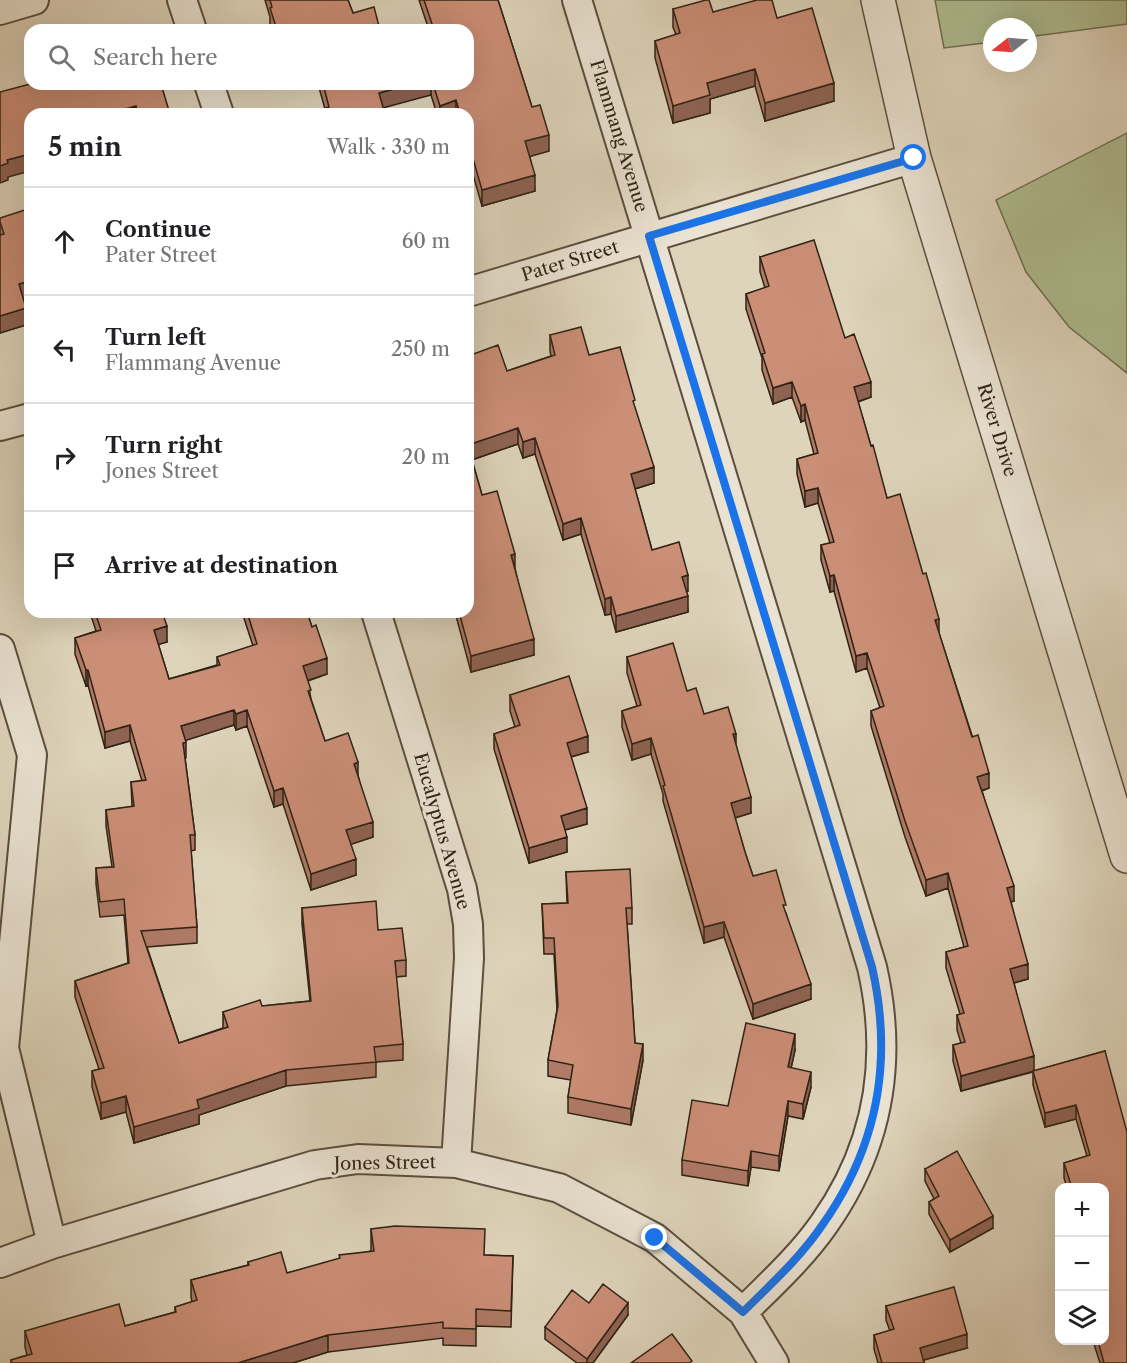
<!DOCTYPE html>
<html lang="en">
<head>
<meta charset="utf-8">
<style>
  :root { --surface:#fff; --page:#f2f2f2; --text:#202124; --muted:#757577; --line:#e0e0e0 }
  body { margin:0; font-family:"Libre Caslon Text",serif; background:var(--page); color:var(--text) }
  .controls { position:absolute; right:18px; bottom:18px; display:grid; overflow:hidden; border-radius:12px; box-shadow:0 6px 24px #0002 }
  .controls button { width:54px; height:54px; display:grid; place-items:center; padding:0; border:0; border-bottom:2px solid var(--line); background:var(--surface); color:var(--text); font:30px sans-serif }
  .compass { position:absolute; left:983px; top:18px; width:54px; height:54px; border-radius:50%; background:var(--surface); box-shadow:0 6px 24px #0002; rotate:253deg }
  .stop { position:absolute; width:18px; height:18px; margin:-14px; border:4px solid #1a73e8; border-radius:50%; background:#fff }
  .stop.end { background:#1a73e8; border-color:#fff; box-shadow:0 2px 6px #0008 }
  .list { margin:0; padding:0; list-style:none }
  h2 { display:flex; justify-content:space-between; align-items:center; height:78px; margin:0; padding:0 24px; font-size:26px }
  h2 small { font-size:20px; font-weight:400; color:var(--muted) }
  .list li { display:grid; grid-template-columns:39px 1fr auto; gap:18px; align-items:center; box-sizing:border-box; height:108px; padding:0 24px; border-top:2px solid var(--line) }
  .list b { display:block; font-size:22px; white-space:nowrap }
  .list p { margin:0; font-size:20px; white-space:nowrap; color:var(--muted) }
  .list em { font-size:20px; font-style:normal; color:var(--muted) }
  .icon { flex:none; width:33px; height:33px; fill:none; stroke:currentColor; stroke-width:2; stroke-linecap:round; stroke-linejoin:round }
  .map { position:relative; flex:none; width:1127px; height:1363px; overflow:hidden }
  .search { position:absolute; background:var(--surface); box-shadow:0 6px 24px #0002; left:24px; top:24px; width:450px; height:66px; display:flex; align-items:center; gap:15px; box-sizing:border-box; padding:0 21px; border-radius:18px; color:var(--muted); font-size:22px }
  .panel { position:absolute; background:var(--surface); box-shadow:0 6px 24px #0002; left:24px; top:108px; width:450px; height:510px; border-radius:18px }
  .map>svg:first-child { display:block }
  .green { fill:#afbd92; stroke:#6f7053; stroke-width:1.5 }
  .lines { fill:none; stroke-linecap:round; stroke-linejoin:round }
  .minor-casing { stroke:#5b4e3e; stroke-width:32 }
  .tertiary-casing { stroke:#5b4e3e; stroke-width:36 }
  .minor { stroke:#eae3d3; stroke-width:28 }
  .tertiary { stroke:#eae3d3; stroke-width:33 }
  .wall { fill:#af7a66; stroke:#2f2214; stroke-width:1.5 }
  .shaded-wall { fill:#8e6353; stroke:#2f2214; stroke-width:1.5 }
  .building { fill:#cb8e77; stroke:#2f2214; stroke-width:1.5 }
  .route { stroke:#1a73e8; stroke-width:8 }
  .labels { text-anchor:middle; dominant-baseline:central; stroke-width:6; stroke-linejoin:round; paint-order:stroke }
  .street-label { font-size:18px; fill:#2f2214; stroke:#eae3d3 }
</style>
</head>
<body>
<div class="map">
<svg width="1127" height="1363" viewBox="0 0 1127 1363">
  <rect width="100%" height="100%" fill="#ded4bb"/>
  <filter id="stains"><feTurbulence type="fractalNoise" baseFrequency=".00333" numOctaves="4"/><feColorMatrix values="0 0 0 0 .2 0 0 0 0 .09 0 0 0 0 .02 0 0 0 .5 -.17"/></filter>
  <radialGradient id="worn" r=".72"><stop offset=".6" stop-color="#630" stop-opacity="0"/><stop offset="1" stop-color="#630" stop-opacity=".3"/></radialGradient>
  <path class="green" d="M 935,0 L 1127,0 L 1127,24 L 1028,37 L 1028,27 L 992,27 L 992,42 L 944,48 Z
    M 1127,133 L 1127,373 L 1069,327 L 1026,272 L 996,200 Z"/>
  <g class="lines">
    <defs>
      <path id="minor" d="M 182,0 L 192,30
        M 577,0 L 872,967 C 893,1059 879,1146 824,1224 C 801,1257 771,1284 743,1312
        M 0,10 L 34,0
        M 209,84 L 219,114
        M 468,292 L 914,158
        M 0,426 L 30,418
        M 376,612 L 462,889 L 468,924 L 469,958 L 456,1163
        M 0,649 L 32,755 L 4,1048 L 52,1244
        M 0,1263 L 52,1244 L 315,1165 L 358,1159 L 456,1163 L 559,1188 L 655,1238 L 743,1312 L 774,1363"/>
      <path id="tertiary" d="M 878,0 L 914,158 L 1127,856"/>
    </defs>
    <use href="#minor" class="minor-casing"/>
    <use href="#tertiary" class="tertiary-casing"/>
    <use href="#minor" class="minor"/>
    <use href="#tertiary" class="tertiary"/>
  </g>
  <path class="wall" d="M 265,0 L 348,0 L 353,13 L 380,30 L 272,30 L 270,24 L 270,17 Z
    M 419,0 L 498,0 L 532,107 L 549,151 L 530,156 L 535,191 L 482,206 L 468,157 L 468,114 L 437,114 L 431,95 L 325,109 L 318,84 L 468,84 L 468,30 L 429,30 Z
    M 673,9 L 777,18 L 834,101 L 765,121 L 755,86 L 710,99 L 710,113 L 673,123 L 655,58 L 655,41 L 676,35 L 673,27 Z
    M 30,55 L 30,78 L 28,73 L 28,56 Z
    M 0,218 L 24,300 L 26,325 L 0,333 Z
    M 760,257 L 845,338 L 871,397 L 858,402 L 871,446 L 887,498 L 939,633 L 989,788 L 982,791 L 1014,901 L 1011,902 L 1028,979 L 1014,983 L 1034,1071 L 1105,1051 L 1127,1363 L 1100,1363 L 1093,1341 L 1104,1341 L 1104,1188 L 1067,1188 L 1064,1178 L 1064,1163 L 1087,1156 L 1076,1119 L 1045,1127 L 1033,1085 L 1033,1072 L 961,1091 L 953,1061 L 953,1045 L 961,1043 L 957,1030 L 957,1015 L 960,1014 L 946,968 L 946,952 L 964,947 L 948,888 L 926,896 L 905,837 L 871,726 L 871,711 L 880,708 L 867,668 L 856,672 L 834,591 L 830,592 L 821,560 L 821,545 L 830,543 L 818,503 L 805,507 L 797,474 L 797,459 L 814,454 L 805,420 L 801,422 L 792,397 L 773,404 L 762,370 L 762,358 L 746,309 L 746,294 L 765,288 L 760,272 Z
    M 550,335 L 589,355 L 635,409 L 654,483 L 635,489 L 652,550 L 688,591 L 686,592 L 688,612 L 616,632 L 611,614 L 605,615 L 581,534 L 563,540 L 535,454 L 523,458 L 518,444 L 472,460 L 482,495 L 515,568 L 534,655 L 471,672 L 455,612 L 468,612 L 468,356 L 507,371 L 551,356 L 550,351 Z
    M 90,612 L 162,612 L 167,642 L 158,644 L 169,679 L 217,665 L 217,657 L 253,646 L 242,612 L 307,612 L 327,674 L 308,681 L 311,699 L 325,741 L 358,775 L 373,837 L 351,844 L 356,875 L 311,890 L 283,804 L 274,807 L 247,726 L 236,730 L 234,725 L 185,740 L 185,758 L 195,835 L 195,850 L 191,851 L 197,927 L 197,943 L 147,947 L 179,1043 L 223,1028 L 223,1012 L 262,1006 L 310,1001 L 302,924 L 302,908 L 378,930 L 406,960 L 406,976 L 396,977 L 403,1044 L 403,1060 L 376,1062 L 376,1077 L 286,1086 L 199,1115 L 199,1124 L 134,1143 L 126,1112 L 101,1119 L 92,1087 L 92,1071 L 99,1069 L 75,997 L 75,981 L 128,963 L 124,915 L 100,917 L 96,884 L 96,868 L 112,867 L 106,826 L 106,810 L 132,807 L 131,782 L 142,781 L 130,741 L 105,748 L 88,685 L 86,686 L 75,654 L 75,638 L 96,631 Z
    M 627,657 L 687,691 L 704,714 L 736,745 L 751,813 L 735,818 L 745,852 L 753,876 L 786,913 L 811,999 L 753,1019 L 724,937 L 704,943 L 663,801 L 663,794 L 651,754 L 632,760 L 622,727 L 622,711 L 637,706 L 627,673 Z
    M 510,695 L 588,752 L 571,757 L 587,824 L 565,830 L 567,852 L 529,863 L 494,749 L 494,734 L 515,727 L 510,711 Z
    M 566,872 L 632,908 L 632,924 L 627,924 L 635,1043 L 643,1060 L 631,1125 L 568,1113 L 568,1097 L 571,1080 L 548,1076 L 548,1060 L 557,1010 L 554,954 L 544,954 L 542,904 L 567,903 Z
    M 795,1050 L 791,1068 L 811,1087 L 803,1119 L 788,1116 L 779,1171 L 751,1167 L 748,1186 L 682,1175 L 682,1160 L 728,1106 Z
    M 925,1169 L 993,1228 L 950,1252 L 929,1214 L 929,1202 L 934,1199 L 925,1181 Z
    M 371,1229 L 485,1255 L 513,1256 L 511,1327 L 476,1326 L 476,1346 L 443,1345 L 443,1338 L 328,1352 L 293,1363 L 11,1363 L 11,1360 L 27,1355 L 25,1347 L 25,1331 L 125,1326 L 175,1312 L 175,1307 L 192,1302 L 191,1297 L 191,1280 L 248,1265 L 248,1262 L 287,1273 L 371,1251 Z
    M 589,1303 L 628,1315 L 593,1363 L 577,1363 L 545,1339 L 545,1327 Z
    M 886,1306 L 967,1348 L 924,1360 L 924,1363 L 878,1363 L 874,1349 L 874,1335 L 890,1331 L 886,1320 Z"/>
  <path class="shaded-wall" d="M 755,69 L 755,86 L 710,99 L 710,113 L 673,123 L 673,106 L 707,83 Z
    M 834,83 L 834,101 L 765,121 L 765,103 Z
    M 412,84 L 431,84 L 431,95 L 379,109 L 379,93 Z
    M 456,100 L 456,114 L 440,114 L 440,106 Z
    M 136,106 L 136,114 L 107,114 Z
    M 549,135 L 549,151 L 525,158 L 525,141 Z
    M 30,154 L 30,171 L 8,177 L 8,180 L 0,183 L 0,166 L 7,160 Z
    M 535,175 L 535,191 L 482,206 L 482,190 Z
    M 30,281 L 30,298 L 19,301 L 19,284 Z
    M 26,308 L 26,325 L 0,333 L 0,316 Z
    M 792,382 L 792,397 L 773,404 L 773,388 Z
    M 871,382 L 871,397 L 854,403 L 854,387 Z
    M 805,404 L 805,420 L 801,422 L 801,406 Z
    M 518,428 L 518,444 L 468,461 L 468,445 Z
    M 535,438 L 535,454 L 523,458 L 523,442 Z
    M 654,467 L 654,483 L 631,490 L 631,474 Z
    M 818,488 L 818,503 L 805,507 L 805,491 Z
    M 581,518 L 581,534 L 563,540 L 563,524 Z
    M 515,554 L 515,570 L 511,555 Z
    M 688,575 L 688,591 L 682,593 L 682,577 Z
    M 834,575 L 834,591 L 830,592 L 830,576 Z
    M 688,596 L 688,612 L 616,632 L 616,616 Z
    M 611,597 L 611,614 L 605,615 L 605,599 Z
    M 939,619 L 939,635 L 935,620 Z
    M 167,626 L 167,642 L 154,646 L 154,630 Z
    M 534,639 L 534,655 L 471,672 L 471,656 Z
    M 867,653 L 867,668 L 856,672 L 856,656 Z
    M 327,658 L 327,674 L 303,682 L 303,666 Z
    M 86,670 L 88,670 L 88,685 L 86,686 Z
    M 234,710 L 234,725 L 181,742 L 181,726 Z
    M 247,710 L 247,726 L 236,730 L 236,714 Z
    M 130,725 L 130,741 L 105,748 L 105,732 Z
    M 733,734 L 736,734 L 736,749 Z
    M 588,736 L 588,752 L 567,758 L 567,743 Z
    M 651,738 L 651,754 L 632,760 L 632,744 Z
    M 186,742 L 186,758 L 183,759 L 183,743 Z
    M 358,762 L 358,778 L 354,764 Z
    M 989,773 L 989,788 L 977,792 L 977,777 Z
    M 283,788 L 283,804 L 274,807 L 274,791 Z
    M 751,797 L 751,813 L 731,819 L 731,803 Z
    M 587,808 L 587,824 L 561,831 L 561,816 Z
    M 373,822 L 373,837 L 346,846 L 346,830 Z
    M 567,837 L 567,852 L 529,863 L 529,848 Z
    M 356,859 L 356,875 L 311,890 L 311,874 Z
    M 948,873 L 948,888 L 926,896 L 926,880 Z
    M 1014,886 L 1014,901 L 1007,903 L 1007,888 Z
    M 724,922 L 724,937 L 704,943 L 704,927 Z
    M 1028,964 L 1028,979 L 1010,984 L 1010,969 Z
    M 811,984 L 811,999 L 753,1019 L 753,1004 Z
    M 795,1034 L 795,1050 L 788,1082 L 788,1067 Z
    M 643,1044 L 643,1060 L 631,1125 L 631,1109 Z
    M 1034,1056 L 1034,1071 L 961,1091 L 961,1076 Z
    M 286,1070 L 286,1086 L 199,1115 L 199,1124 L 134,1143 L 134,1127 L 197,1100 Z
    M 811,1072 L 811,1087 L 803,1119 L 803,1104 Z
    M 126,1096 L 126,1112 L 101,1119 L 101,1103 Z
    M 788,1101 L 788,1116 L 779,1171 L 779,1156 Z
    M 1076,1105 L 1076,1119 L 1045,1127 L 1045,1113 Z
    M 751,1151 L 751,1167 L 748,1186 L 748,1171 Z
    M 993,1216 L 993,1228 L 950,1252 L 950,1240 Z
    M 628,1303 L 628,1315 L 593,1363 L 587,1363 L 587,1359 Z
    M 967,1334 L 967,1348 L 920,1361 L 920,1348 Z
    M 328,1335 L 328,1352 L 293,1363 L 238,1363 Z"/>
  <path class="building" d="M 270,0 L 348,0 L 353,13 L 374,7 L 380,30 L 277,30 L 270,8 L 272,7 Z
    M 424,0 L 498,0 L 532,107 L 540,105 L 549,135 L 525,141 L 535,175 L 482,190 L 468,141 L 468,114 L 460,114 L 456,100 L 440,106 L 433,84 L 468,84 L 468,30 L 434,30 Z
    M 706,0 L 709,0 L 713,12 L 757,0 L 772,0 L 777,18 L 812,8 L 834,83 L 765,103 L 755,69 L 707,83 L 710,95 L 673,106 L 655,41 L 680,33 L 673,9 Z
    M 30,84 L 161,84 L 170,114 L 138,114 L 136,106 L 107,114 L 30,114 L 30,154 L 7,160 L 8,163 L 0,166 L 0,92 Z
    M 323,84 L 412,84 L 379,93 L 385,114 L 307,114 L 329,107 Z
    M 28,209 L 30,216 L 30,281 L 19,284 L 26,308 L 0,316 L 0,235 L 4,234 L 0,222 L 0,218 Z
    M 814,240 L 845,338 L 854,334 L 871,382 L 854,387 L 871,446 L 873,445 L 887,498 L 900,494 L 923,574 L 926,573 L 939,619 L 935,620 L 972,737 L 978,735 L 989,773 L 977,777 L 1014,886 L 1007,888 L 1028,964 L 1010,969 L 1034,1056 L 961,1076 L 953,1045 L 965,1042 L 957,1015 L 964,1013 L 946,952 L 968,946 L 948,873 L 926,880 L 905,821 L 871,711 L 884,706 L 867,653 L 856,656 L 834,575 L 830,576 L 821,545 L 834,542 L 818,488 L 805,491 L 797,459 L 818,453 L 805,404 L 801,406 L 792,382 L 773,388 L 762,354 L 765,353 L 746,294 L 769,286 L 760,257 Z
    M 581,327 L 589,355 L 620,347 L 635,400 L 633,401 L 654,467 L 631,474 L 652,550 L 679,542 L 688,575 L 682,577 L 688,596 L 616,616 L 611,597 L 605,599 L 581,518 L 563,524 L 535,438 L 523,442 L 518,428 L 468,445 L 468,356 L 498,345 L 507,371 L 555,355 L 550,335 Z
    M 468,446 L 482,495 L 497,491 L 515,554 L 511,555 L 534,639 L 471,656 L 459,612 L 468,612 Z
    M 95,612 L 162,612 L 167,626 L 154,630 L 169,679 L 220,665 L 217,657 L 257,644 L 247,612 L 307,612 L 312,627 L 316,625 L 327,658 L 303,666 L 311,690 L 308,691 L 325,741 L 348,733 L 358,762 L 354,764 L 373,822 L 346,830 L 356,859 L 311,874 L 283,788 L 274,791 L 247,710 L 236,714 L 234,710 L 181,726 L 186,742 L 183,743 L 195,835 L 190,835 L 197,927 L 141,931 L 179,1043 L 228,1027 L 223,1012 L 260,1000 L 262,1006 L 311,1001 L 302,908 L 376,901 L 378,930 L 402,928 L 406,960 L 395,961 L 403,1044 L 374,1047 L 376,1062 L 286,1070 L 197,1100 L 199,1108 L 134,1127 L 126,1096 L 101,1103 L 92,1071 L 104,1068 L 75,981 L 129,963 L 124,899 L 100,902 L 96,868 L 114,867 L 106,810 L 134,806 L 131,782 L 146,780 L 130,725 L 105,732 L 88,670 L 86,670 L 75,638 L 101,630 Z
    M 673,643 L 687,691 L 696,688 L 704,714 L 728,707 L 736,734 L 733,734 L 751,797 L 731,803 L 745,852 L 753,876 L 776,870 L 786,905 L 783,905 L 811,984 L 753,1004 L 724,922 L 704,927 L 663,786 L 665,785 L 651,738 L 632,744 L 622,711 L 641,705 L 627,657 Z
    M 569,676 L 588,736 L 567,743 L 587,808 L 561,816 L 567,837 L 529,848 L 494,734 L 520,725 L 510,695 Z
    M 630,869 L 632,908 L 626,908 L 635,1043 L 643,1044 L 631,1109 L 568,1097 L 573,1065 L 548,1060 L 558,1006 L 554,938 L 544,938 L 542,904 L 568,903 L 566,872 Z
    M 746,1023 L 795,1034 L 788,1067 L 811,1072 L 803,1104 L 788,1101 L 779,1156 L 751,1151 L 748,1171 L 682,1160 L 692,1100 L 728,1106 Z
    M 1105,1051 L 1127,1132 L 1127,1363 L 1104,1363 L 1098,1341 L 1104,1341 L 1104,1188 L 1072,1188 L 1064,1163 L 1090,1155 L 1076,1105 L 1045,1113 L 1033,1071 Z
    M 957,1151 L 993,1216 L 950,1240 L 929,1202 L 939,1196 L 925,1169 Z
    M 395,1226 L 485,1229 L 484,1255 L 513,1256 L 511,1311 L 476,1309 L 476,1329 L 443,1328 L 443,1322 L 328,1335 L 238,1363 L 12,1363 L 11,1360 L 32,1354 L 25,1331 L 119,1304 L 125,1326 L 176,1312 L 175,1307 L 197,1300 L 191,1280 L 249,1265 L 248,1262 L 281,1252 L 287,1273 L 340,1258 L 339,1255 L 374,1251 L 371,1229 Z
    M 603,1284 L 628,1303 L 587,1359 L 545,1327 L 572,1290 L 589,1303 Z
    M 954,1287 L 967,1334 L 920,1348 L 924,1363 L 882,1363 L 874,1335 L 894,1329 L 886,1306 Z
    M 672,1334 L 692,1361 L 689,1363 L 631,1363 Z"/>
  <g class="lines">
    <path class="route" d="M 655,1238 L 743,1312 C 771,1284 801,1257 823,1224 C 878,1146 893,1059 872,967 L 649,236 L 914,158"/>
  </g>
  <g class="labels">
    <g class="street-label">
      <text transform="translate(619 136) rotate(73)">Flammang Avenue</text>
      <text transform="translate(570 261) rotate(-17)">Pater Street</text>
      <text transform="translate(997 430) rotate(73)">River Drive</text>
      <text transform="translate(442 831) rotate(74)">Eucalyptus Avenue</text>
      <text transform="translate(385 1163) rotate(-1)">Jones Street</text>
    </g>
  </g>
  <rect width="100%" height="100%" filter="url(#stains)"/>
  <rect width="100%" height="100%" fill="url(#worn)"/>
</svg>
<div class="controls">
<button>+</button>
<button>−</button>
<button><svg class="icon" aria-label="layers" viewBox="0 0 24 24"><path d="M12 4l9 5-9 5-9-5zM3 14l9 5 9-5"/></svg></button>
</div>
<svg class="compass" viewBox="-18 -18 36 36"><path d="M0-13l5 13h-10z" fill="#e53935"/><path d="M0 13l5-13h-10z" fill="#757577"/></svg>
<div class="stop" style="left:914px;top:158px"></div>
<div class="stop end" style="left:655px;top:1238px"></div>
<div class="search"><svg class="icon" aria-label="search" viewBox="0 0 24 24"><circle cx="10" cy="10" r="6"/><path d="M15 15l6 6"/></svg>Search here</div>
<section class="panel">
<h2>5 min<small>Walk · 330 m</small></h2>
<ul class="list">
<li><svg class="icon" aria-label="ahead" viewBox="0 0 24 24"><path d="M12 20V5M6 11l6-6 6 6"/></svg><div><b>Continue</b><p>Pater Street</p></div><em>60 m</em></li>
<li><svg class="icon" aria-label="left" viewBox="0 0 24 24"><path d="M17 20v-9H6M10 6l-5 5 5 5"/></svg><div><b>Turn left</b><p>Flammang Avenue</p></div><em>250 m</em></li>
<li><svg class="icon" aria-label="right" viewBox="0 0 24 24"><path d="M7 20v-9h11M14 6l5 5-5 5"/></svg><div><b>Turn right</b><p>Jones Street</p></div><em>20 m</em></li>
<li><svg class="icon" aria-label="arrive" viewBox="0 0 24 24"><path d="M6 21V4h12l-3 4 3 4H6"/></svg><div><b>Arrive at destination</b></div></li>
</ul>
</section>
</div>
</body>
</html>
